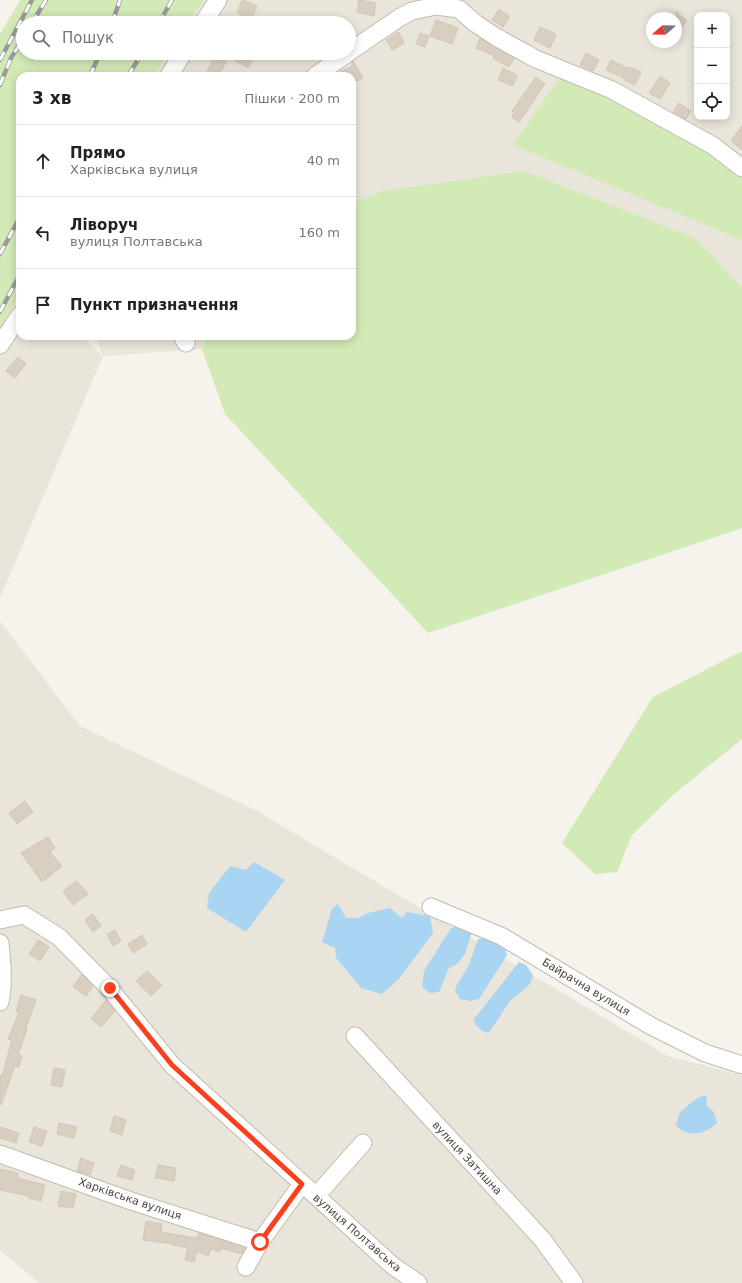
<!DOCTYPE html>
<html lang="uk">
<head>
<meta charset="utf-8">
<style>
  :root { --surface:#fff; --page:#f6f6f6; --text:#222; --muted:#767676; --line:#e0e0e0 }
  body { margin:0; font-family:"DejaVu Sans",sans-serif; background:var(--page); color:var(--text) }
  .controls { position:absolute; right:12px; top:12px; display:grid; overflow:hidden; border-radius:8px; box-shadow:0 2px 10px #0003 }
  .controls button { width:36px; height:36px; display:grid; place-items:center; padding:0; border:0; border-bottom:1px solid var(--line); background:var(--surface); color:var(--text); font:20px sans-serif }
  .compass { position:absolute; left:646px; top:12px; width:36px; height:36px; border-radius:50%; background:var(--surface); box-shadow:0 2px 10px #0003; rotate:250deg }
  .stop { position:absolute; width:12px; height:12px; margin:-9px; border:3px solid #fc3f1d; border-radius:50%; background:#fff }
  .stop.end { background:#fc3f1d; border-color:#fff; box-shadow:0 1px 4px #0008 }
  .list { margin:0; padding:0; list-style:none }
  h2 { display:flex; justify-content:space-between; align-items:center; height:52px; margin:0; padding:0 16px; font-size:17px }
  h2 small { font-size:13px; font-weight:400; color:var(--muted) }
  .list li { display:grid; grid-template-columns:26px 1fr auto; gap:12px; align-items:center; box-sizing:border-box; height:72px; padding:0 16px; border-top:1px solid var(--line) }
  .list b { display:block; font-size:15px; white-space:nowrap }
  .list p { margin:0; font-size:13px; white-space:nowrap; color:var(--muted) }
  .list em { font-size:13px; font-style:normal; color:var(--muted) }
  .icon { flex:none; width:22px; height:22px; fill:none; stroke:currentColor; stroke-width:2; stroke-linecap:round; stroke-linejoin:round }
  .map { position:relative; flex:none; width:742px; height:1283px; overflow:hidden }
  .search { position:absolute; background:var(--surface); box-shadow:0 2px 10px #0003; left:16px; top:16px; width:340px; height:44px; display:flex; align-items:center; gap:10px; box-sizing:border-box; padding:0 14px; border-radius:22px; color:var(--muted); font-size:15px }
  .panel { position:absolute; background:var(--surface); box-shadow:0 2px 10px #0003; left:16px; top:72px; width:340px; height:268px; border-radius:12px }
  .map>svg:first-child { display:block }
  .residential { fill:#eae5da; fill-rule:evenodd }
  .green { fill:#d2eab5 }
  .water { fill:#a9d4f2 }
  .building { fill:#d8cfc1; stroke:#d3c7b4 }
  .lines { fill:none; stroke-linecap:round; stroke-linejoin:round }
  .minor-casing { stroke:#c2bbae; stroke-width:19 }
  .minor { stroke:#fff; stroke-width:17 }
  .rail-casing { stroke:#9a9a9a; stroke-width:4.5 }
  .rail { stroke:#fff; stroke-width:3; stroke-dasharray:9; stroke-linecap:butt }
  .route { stroke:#fc3f1d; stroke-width:5 }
  .labels { text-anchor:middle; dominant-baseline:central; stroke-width:3; stroke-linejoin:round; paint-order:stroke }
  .street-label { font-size:11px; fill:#4b4439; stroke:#fff }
</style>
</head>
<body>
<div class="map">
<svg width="742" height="1283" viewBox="0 0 742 1283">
  <rect width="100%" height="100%" fill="#f6f3ec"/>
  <path class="residential" d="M 139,0 L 742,0 L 742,287 L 695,238 L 382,191 L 352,203 L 352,76 L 117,76 L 124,53 L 349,53 L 349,23 L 132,23 ZM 697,15 L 727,15 L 727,117 L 697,117 ZM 652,18 L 676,18 L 676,42 L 652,42 Z
    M 0,259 L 20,278 L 20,336 L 82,336 L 102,355 L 96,336 L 208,336 L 202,349 L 103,356 L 0,598 Z
    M 0,621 L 80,726 L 257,811 L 668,1056 L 742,1075 L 742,1283 L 39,1283 L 0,1250 Z"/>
  <path class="green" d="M 20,0 L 203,0 L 188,23 L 23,23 L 23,53 L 168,53 L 153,76 L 20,76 L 20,293 L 0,328 L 0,34 Z
    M 560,77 L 604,97 L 700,148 L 742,178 L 742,240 L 513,145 Z
    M 524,171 L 695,238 L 742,287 L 742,528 L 428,633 L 225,414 L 202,349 L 208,336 L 352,336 L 352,203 L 382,191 Z
    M 742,651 L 742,739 L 673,795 L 632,835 L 617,872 L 595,874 L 562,843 L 653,697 Z"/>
  <path class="water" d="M 254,862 L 285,880 L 246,932 L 207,908 L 209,893 L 230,866 L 246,870 Z
    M 338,904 L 346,918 L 358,918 L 368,913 L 390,908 L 402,918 L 407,912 L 430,916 L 433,933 L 399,979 L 382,994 L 361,988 L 336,958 L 335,948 L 322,942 L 332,909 Z
    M 459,926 L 472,932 L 465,954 L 457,964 L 449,968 L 439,992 L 430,993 L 422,987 L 424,971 L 451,928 Z
    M 484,938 L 505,949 L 507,955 L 479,999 L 471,1001 L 460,999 L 455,991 L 457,984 L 468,967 L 478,939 Z
    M 519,962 L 526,965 L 533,975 L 530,984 L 510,1001 L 489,1033 L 482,1031 L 475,1024 L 474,1019 Z
    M 705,1095 L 707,1099 L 706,1105 L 714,1112 L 717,1123 C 705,1135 687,1138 676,1125 L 680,1112 C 688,1106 695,1098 705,1095 Z"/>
  <path class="building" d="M 242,0 L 257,6 L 252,19 L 237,13 Z
    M 359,0 L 376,3 L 374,16 L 357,12 Z
    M 499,9 L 510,17 L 503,27 L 492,20 Z
    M 676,11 L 687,21 L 676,33 Z
    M 436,20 L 458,28 L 452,44 L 430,36 Z
    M 540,27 L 556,34 L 550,48 L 534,40 Z
    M 399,32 L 404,43 L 392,50 L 386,40 Z
    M 420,33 L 429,36 L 425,47 L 416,44 Z
    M 480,38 L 514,58 L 509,67 L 493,58 L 494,56 L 476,48 Z
    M 217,53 L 257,53 L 248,68 L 229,57 L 218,76 L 215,76 L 207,71 Z
    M 586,53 L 599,60 L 593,71 L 580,65 Z
    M 611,60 L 629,69 L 629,67 L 641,72 L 635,85 L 624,80 L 624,78 L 606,70 Z
    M 353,61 L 363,78 L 352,84 L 352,76 L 334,76 L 352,66 L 352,62 Z
    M 503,68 L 517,75 L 513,86 L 498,80 Z
    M 660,76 L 670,83 L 660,99 L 649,93 Z
    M 536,77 L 545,84 L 519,122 L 512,117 L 514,113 L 512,111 Z
    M 679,103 L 691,111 L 686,119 L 673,112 Z
    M 742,126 L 742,150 L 731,141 Z
    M 18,357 L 26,364 L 15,378 L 6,371 Z
    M 25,801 L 33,812 L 17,824 L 9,813 Z
    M 48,837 L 55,848 L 50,852 L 62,866 L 42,882 L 21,853 Z
    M 77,881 L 88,894 L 73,905 L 63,891 Z
    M 93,914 L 101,926 L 93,932 L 85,920 Z
    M 115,930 L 121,941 L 113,946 L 107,934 Z
    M 142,935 L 147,944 L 133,953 L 128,944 Z
    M 38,940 L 49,947 L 40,961 L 29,954 Z
    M 147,971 L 162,985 L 151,996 L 136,981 Z
    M 82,974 L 93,986 L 86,996 L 73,987 Z
    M 21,995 L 36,1000 L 26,1028 L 27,1029 L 18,1055 L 22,1056 L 19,1067 L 15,1066 L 1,1105 L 0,1104 L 0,1075 L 2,1076 L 12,1040 L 8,1039 L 19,1012 L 16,1011 Z
    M 106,1000 L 115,1011 L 101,1027 L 91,1019 Z
    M 54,1068 L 65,1070 L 62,1087 L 51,1085 Z
    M 114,1116 L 126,1120 L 122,1135 L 110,1131 Z
    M 59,1123 L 77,1127 L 74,1138 L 57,1134 Z
    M 0,1127 L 19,1133 L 16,1143 L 0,1138 Z
    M 34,1127 L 47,1131 L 42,1146 L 29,1142 Z
    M 81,1158 L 94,1163 L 90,1175 L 77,1171 Z
    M 121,1165 L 135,1170 L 132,1180 L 117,1176 Z
    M 158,1165 L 176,1168 L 174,1181 L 155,1178 Z
    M 0,1169 L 18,1173 L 17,1178 L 45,1185 L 41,1201 L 29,1198 L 29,1196 L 0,1190 Z
    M 61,1191 L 76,1194 L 73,1208 L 58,1206 Z
    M 146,1221 L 162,1224 L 161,1232 L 197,1238 L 199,1233 L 245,1248 L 242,1254 L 221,1248 L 220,1252 L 211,1249 L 208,1256 L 197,1251 L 194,1262 L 185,1260 L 188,1248 L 173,1245 L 173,1244 L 143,1240 Z"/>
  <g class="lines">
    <defs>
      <path id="minor" d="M 203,23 L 218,0
        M 349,52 L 399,18 L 412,11 L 436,6 L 459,9 L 475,23 L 496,37 L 536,59 L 612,90 L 712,145 L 742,168
        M 169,76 L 183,53
        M 315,76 L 348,53
        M 182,336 L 186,343
        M 0,345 L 20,315
        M 431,907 L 501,936 L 651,1026 L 705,1053 L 742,1065
        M 0,920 L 24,915 L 59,937 L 110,989 L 172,1065 L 393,1266 L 418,1283
        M 0,943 C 2,962 4,984 0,1002
        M 355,1036 L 542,1239 L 574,1283
        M 0,1154 L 131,1201 L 260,1242 L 302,1184
        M 316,1196 L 363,1143
        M 246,1267 L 260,1242"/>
    </defs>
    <use href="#minor" class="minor-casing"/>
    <use href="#minor" class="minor"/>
    <defs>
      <path id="rail" d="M 32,23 L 46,0
        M 112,23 L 120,0
        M 159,23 L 172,0
        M 0,60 L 32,0
        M 90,76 L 100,53
        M 128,76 L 142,53
        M 0,85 L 11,58 L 23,39
        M 0,254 L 20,217
        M 0,312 L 20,274"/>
    </defs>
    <use href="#rail" class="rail-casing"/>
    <use href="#rail" class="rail"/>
  </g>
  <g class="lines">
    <path class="route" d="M 110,988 L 172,1065 L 302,1184 L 260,1242"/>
  </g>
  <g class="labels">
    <g class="street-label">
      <text transform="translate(586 987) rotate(31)">Байрачна вулиця</text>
      <text transform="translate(467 1158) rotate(47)">вулиця Затишна</text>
      <text transform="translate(130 1199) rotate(19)">Харківська вулиця</text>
      <text transform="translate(357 1233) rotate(41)">вулиця Полтавська</text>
    </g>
  </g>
</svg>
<div class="controls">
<button>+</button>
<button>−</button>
<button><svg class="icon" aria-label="locate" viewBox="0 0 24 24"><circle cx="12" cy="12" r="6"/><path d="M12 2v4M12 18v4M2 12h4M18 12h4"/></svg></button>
</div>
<svg class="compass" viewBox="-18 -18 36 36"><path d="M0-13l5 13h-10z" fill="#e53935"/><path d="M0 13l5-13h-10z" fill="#767676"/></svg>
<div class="stop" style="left:260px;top:1242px"></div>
<div class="stop end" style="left:110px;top:988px"></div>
<div class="search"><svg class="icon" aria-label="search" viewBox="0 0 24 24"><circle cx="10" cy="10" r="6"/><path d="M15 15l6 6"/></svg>Пошук</div>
<section class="panel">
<h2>3 хв<small>Пішки · 200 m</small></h2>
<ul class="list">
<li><svg class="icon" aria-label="ahead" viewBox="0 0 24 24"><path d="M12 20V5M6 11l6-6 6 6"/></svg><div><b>Прямо</b><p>Харківська вулиця</p></div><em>40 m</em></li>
<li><svg class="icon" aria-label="left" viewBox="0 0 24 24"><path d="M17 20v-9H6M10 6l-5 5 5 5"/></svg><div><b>Ліворуч</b><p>вулиця Полтавська</p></div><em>160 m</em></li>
<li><svg class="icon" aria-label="arrive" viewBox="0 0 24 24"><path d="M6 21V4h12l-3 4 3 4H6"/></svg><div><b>Пункт призначення</b></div></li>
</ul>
</section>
</div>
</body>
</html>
